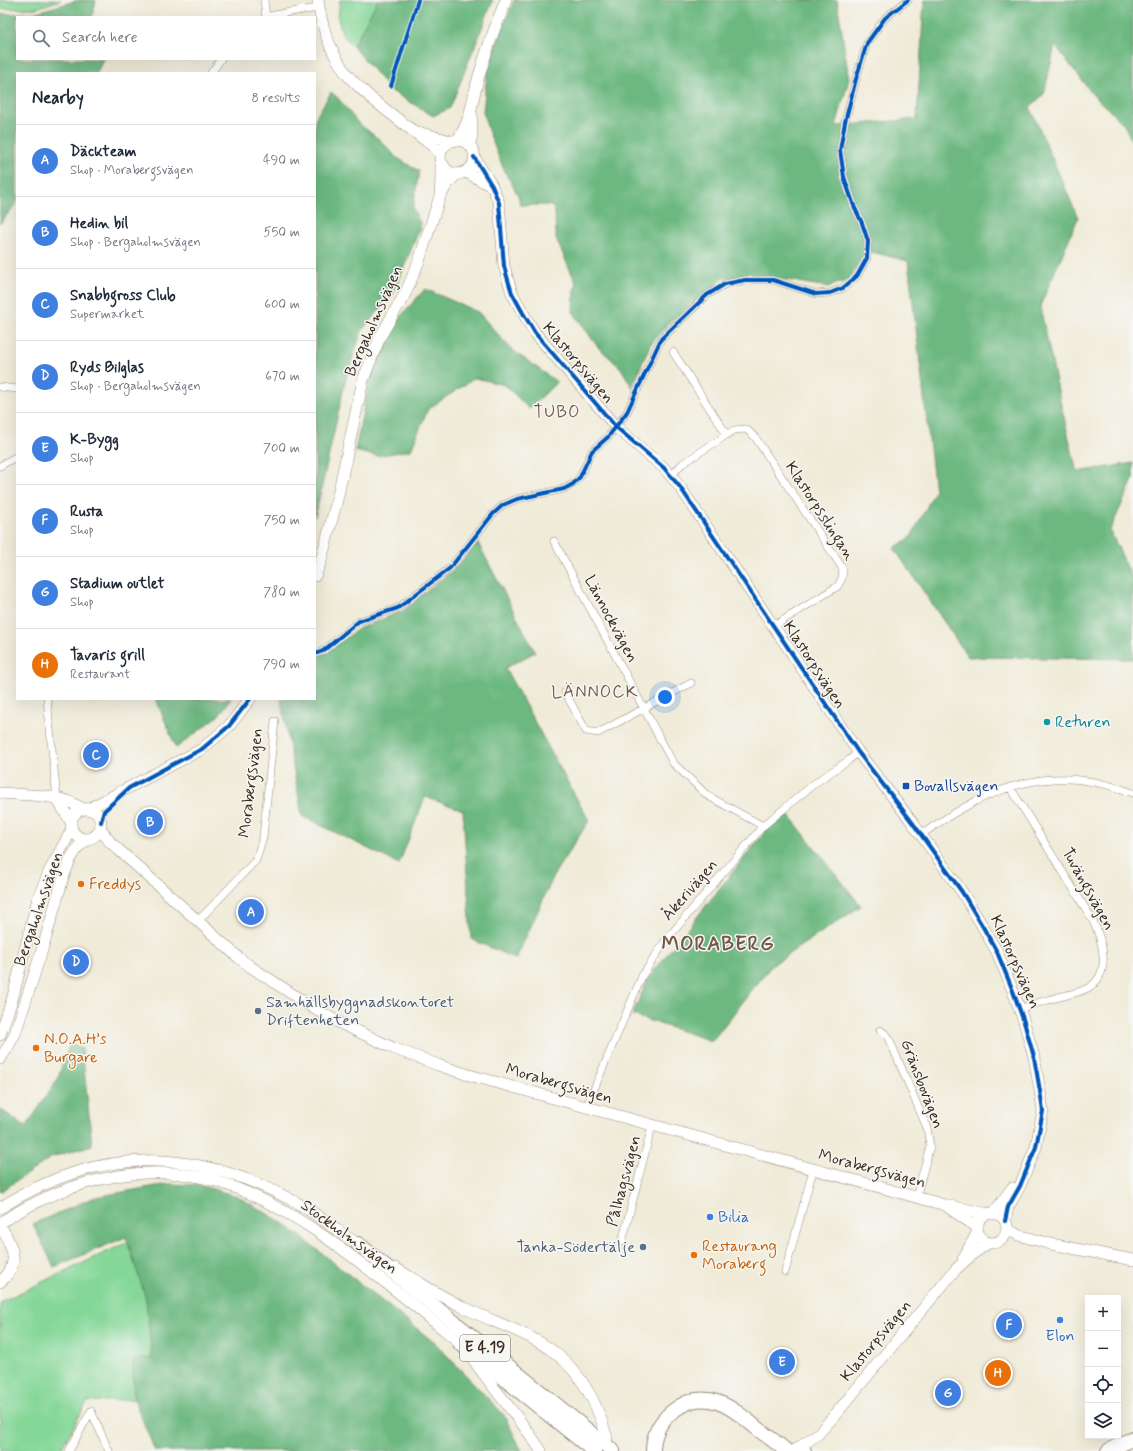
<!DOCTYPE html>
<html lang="en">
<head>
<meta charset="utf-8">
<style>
  :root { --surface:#fff; --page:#f6f6f7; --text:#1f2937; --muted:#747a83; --line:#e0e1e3; --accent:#1f6fb2 }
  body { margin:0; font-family:Mynerve,sans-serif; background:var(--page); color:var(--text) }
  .controls { position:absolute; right:12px; bottom:12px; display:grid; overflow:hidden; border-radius:0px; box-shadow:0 4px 16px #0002 }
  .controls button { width:36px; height:36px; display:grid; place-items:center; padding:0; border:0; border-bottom:1px solid var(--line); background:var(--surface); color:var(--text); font:20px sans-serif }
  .you { position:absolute; left:665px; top:697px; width:14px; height:14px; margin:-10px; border:3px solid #fff; border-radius:50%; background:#1a73e8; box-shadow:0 0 0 6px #1a73e833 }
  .badge { display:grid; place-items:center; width:26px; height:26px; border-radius:50%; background:var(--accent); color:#fff; font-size:13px; font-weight:700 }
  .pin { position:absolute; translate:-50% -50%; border:2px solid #fff; box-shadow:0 1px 4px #0006 }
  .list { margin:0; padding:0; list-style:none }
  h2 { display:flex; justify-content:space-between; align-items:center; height:52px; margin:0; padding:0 16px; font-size:17px }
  h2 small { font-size:13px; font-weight:400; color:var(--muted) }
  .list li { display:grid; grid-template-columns:26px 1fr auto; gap:12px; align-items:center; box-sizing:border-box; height:72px; padding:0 16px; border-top:1px solid var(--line) }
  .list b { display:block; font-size:15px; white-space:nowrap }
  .list p { margin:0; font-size:13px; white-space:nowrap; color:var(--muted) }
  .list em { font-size:13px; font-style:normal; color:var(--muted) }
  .icon { flex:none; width:22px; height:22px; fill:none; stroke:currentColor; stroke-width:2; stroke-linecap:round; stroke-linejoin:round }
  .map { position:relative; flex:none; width:1133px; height:1451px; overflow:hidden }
  .search { position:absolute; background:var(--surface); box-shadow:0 4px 16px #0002; left:16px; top:16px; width:300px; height:44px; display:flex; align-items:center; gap:10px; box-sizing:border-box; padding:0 14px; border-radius:0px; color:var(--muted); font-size:15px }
  .panel { position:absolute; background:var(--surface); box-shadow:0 4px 16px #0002; left:16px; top:72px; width:300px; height:628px; border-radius:0px }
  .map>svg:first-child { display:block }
  .green { fill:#85d798; stroke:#60805b }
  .forest { fill:#6cb880; stroke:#54714f }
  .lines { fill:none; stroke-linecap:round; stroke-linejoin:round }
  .street-casing { stroke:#968a7b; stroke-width:8 }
  .secondary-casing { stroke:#968a7b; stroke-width:12 }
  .primary-casing { stroke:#968a7b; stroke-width:14 }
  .highway-casing { stroke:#968a7b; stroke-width:16 }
  .street { stroke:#fff; stroke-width:7 }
  .secondary { stroke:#fff; stroke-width:11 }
  .primary { stroke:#fff; stroke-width:12 }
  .highway { stroke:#fff; stroke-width:14 }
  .cycleway-casing { stroke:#f6f6f2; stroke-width:6 }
  .cycleway { stroke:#0057b8; stroke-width:4 }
  .culture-dot { fill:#0f9aa8; stroke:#f6f6f2; stroke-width:1.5 }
  .transit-dot { fill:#1a4fb4; stroke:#f6f6f2; stroke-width:1.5 }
  .food-dot { fill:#e8710a; stroke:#f6f6f2; stroke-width:1.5 }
  .service-dot { fill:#5c6f8a; stroke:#f6f6f2; stroke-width:1.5 }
  .shop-dot { fill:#3f7fe0; stroke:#f6f6f2; stroke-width:1.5 }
  .labels { text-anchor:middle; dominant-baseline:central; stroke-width:3; stroke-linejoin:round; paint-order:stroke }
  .shield { fill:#f6f6f2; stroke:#73675e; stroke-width:1 }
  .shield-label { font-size:15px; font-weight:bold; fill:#3b2a1e }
  .street-label { font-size:16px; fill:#3b2a1e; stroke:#f6f6f2 }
  .culture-label { font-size:16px; fill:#0d838f; stroke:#f6f6f2; text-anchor:start }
  .transit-label { font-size:16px; fill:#164399; stroke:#f6f6f2; text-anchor:start }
  .food-label { font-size:16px; fill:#c56008; stroke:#f6f6f2; text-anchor:start }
  .service-label { font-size:16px; fill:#4e5e75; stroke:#f6f6f2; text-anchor:start }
  .shop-label { font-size:16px; fill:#366cbe; stroke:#f6f6f2; text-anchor:start }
  .neighbourhood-label { font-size:17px; letter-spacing:1px; fill:#76584a; stroke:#f6f6f2 }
  .district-label { font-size:20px; font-weight:bold; letter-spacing:1px; fill:#76584a; stroke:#f6f6f2 }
</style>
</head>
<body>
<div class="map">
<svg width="1133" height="1451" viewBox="0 0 1133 1451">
  <rect width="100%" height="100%" fill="#f6f6f2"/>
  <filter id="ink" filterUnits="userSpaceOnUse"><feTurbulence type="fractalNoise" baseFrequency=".025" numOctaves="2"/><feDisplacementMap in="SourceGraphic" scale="8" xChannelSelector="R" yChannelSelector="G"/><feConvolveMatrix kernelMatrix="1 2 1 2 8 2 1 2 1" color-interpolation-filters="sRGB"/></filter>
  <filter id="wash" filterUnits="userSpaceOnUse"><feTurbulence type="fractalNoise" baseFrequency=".012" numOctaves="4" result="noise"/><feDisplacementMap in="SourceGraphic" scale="16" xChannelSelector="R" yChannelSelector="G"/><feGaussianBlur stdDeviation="0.9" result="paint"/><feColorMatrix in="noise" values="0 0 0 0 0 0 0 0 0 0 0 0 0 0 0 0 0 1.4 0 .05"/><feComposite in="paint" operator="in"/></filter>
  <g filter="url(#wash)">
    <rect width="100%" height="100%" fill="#f0ebd8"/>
    <path class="green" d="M 0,0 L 61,0 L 36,8 L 0,9 Z
      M 340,0 L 378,0 L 353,46 L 343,36 L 338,19 Z
      M 157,1213 L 445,1363 L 133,1360 L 134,1399 L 87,1402 L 60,1451 L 0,1451 L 0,1302 L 128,1242 Z"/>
    <path class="forest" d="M 79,0 L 96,0 L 92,17 L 17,17 L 17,59 L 103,59 L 97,73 L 17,73 L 17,202 L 0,224 L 0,14 L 33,13 Z
      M 378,0 L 493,0 L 450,108 L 433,116 L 390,90 L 353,46 Z
      M 514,0 L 837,0 L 849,79 L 836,126 L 917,119 L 924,0 L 1133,0 L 1133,144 L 1124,124 L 1094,96 L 1055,45 L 1044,94 L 1030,107 L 1078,218 L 1040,306 L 1061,405 L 1077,472 L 1133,463 L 1133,480 L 1110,530 L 1133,580 L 1133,659 L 968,657 L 894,548 L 911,537 L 935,491 L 908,261 L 872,252 L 861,258 L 849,280 L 827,287 L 769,277 L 723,278 L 668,323 L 650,345 L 632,387 L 621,368 L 598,347 L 573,312 L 574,289 L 577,285 L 556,239 L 555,211 L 553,207 L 548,205 L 520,205 L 518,195 L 504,170 L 488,130 L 483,112 L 488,64 Z
      M 331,92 L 338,98 L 358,123 L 380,140 L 396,157 L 419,171 L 413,208 L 421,225 L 393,294 L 362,330 L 345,382 L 315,517 L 315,119 Z
      M 425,289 L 478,312 L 511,349 L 557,382 L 529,409 L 505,385 L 475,378 L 428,409 L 411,450 L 376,456 L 355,451 L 369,382 L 393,325 Z
      M 478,543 L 535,652 L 505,668 L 589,821 L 556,871 L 516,959 L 471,939 L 463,810 L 425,797 L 399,864 L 302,816 L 281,699 L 315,699 L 315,658 L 327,652 L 360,628 L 403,611 L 454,569 Z
      M 156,699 L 231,699 L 217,717 L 176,748 Z
      M 788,814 L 861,906 L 772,965 L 712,1041 L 632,1015 L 649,977 L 768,828 Z
      M 70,1042 L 82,1049 L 92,1145 L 52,1157 L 0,1192 L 0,1109 L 26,1127 L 58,1078 Z
      M 167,1184 L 199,1185 L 237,1196 L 285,1224 L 435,1343 L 504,1415 L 522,1451 L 155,1451 L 134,1399 L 133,1360 L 152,1358 L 146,1299 L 126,1237 L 54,1267 L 33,1224 L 95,1197 Z"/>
  </g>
  <g filter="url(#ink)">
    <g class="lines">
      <defs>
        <path id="street" d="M 264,0 L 266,17
          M 265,17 L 290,12 L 319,8
          M 211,73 L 221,59
          M 673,352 L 727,435
          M 0,387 L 17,389
          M 0,466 L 17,456
          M 671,476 L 682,464 L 734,430 L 746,429 L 755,437 L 843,569 L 842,578 L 838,586 L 774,626
          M 554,541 L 673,763 L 708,796 L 763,826
          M 315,654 L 323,651 L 359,621 L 398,608 L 450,568 L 493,514 L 503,505 L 517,499 L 564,489 L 573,484 L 580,477 L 592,451 L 608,437 L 627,412 L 661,339 L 707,295 L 725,284 L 745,280 L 773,280 L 816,294 L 830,293 L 843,288 L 857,276 L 867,258 L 868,241 L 862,223 L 854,206 L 844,177 L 840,150 L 845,122 L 856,79 L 867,43 L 885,18 L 908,0
          M 565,692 L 586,731 L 598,733 L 691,683
          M 47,699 L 57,799
          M 1010,787 L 1092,919 C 1102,939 1113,974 1088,988 C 1081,992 1074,993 1067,995 C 1051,999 1035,1003 1020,1009
          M 921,835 C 939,822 957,811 976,801 C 1031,774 1075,772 1133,793
          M 198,921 L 256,860 L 263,837 L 275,721
          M 880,1030 L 888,1036 L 927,1128 L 930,1146 L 916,1198
          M 586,1108 L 642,976 L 666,940 L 763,826 L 815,783 L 849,760 L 858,752
          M 622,1242 L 652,1126
          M 785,1272 L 813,1170
          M 91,1411 L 109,1451
          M 69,1451 L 91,1411"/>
        <path id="secondary" d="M 318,0 C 321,25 329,48 343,69 C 350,80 362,89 371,98 C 392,115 413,131 434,147 L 441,154
          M 421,133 L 451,141
          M 457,140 C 471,123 472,100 478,79 C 486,53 495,25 506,0
          M 469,145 L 472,136 L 472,116
          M 474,157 L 492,186 L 499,203 L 504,266 L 508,280 L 512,293 L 523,313 L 535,333 L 616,427 L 664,468 L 680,487 L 858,752 L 912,822 L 962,892 L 983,927 L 997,952 L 1013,991 L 1024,1022 L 1034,1057 L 1040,1091 L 1043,1111 L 1036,1147 L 1020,1186 L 1008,1207 L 1005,1221
          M 466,172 L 491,186
          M 440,195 C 441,185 441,176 441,166 C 442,163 440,161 440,157 C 440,147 449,140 459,140 C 464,141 469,144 472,148 C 484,168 453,186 442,163
          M 315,576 L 320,564 L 336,504 L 363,380 L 380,337 L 406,292 L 419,261 L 440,196 L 448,183 L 457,174
          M 0,793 C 22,795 49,794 70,802 C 74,804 79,807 84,809
          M 57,799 L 71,822
          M 88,809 L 202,749 L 229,726 L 250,699
          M71 824a15 15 0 1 1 30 0a15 15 0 1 1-30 0Z
          M 100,828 L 110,842 L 239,958 L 251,967 L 315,1009 L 338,1022 L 393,1048 L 438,1065 L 469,1075 L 945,1205 L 988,1214
          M 0,1035 L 12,1000 L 38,898 L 50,870 L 72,829
          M 0,1059 L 8,1047 L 15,1034 L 43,947 L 64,875 L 71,858 L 78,847 L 88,839
          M 0,1208 C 101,1144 198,1147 301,1205 C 323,1218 342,1235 364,1248
          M 949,1208 L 977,1227
          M977 1228a15 15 0 1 1 30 0a15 15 0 1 1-30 0Z
          M 993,1214 L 1012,1188
          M 0,1223 C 69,1178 156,1156 236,1188 C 291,1210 339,1245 386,1283 C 403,1296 420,1310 437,1324 C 444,1330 453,1336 460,1343 C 470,1353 477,1366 486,1377 C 504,1402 525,1425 541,1451
          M 1007,1229 L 1018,1235 L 1051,1244 L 1133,1260
          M 963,1259 L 978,1231
          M 395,1268 C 417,1281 438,1295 461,1306 C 488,1320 518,1329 544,1345 C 578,1366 597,1401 607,1438
          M 0,1282 C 20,1266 14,1250 3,1230
          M 797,1449 L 819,1433 L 835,1415 L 956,1269 L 974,1253 L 988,1243"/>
        <path id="primary" d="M 793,1451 L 800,1449 L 805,1451"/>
        <path id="highway" d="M 358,1244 L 613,1451
          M 460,1343 L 594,1451
          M 653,1451 C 653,1435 660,1421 673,1411 C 706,1385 733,1408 759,1430 C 768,1437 778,1443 786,1451
          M 1108,1451 L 1133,1438"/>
      </defs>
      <use href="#street" class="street-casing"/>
      <use href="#secondary" class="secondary-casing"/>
      <use href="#primary" class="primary-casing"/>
      <use href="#highway" class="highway-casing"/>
      <use href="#street" class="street"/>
      <use href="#secondary" class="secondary"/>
      <use href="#primary" class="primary"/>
      <use href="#highway" class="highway"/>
      <defs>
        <path id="cycleway" d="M 391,86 L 418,0
          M 474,157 L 492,186 L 499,203 L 504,266 L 508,280 L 512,293 L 523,313 L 535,333 L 616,427 L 664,468 L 680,487 L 858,752 L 912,822 L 962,892 L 983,927 L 997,952 L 1013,991 L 1024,1022 L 1034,1057 L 1040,1091 L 1043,1111 L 1036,1147 L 1020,1186 L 1008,1207 L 1005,1221
          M 315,654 L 323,651 L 359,621 L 398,608 L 450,568 L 493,514 L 503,505 L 517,499 L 564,489 L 573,484 L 580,477 L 592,451 L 608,437 L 627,412 L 661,339 L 707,295 L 725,284 L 745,280 L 773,280 L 816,294 L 830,293 L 843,288 L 857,276 L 867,258 L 868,241 L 862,223 L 854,206 L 844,177 L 840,150 L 845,122 L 856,79 L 867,43 L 885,18 L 908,0
          M 101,822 L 104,811 L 129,788 L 164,769 L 202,749 L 229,726 L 250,699"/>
      </defs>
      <use href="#cycleway" class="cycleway-casing"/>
      <use href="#cycleway" class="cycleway"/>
    </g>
  </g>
  <circle class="culture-dot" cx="1047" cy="722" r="4"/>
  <rect class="transit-dot" x="902" y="782" width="8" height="8" rx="2"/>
  <g class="food-dot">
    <circle cx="81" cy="884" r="4"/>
    <circle cx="36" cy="1048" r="4"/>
    <circle cx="694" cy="1255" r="4"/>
  </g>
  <g class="service-dot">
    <circle cx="258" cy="1011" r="4"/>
    <circle cx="643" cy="1247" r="4"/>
  </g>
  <g class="shop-dot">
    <circle cx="710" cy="1217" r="4"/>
    <circle cx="1060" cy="1320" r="4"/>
  </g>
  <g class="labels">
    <rect class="shield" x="460" y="1335" width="50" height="26" rx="3"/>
    <g class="shield-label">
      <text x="485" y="1348">E 4.19</text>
    </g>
    <g class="street-label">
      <text transform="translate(374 321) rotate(-66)">Bergaholmsvägen</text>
      <text transform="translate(578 363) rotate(50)">Klastorpsvägen</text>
      <text transform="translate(820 511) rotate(57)">Klastorpsslingan</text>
      <text transform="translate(611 619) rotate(62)">Lännockvägen</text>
      <text transform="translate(814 665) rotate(57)">Klastorpsvägen</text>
      <text transform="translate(251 783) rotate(-83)">Morabergsvägen</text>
      <text transform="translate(1088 889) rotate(61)">Tuvängsvägen</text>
      <text transform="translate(690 890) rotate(-49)">Åkerivägen</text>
      <text transform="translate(39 909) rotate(-71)">Bergaholmsvägen</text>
      <text transform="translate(1015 962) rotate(66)">Klastorpsvägen</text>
      <text transform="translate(559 1084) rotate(16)">Morabergsvägen</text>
      <text transform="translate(922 1084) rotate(69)">Gränsbovägen</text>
      <text transform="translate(872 1169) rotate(15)">Morabergsvägen</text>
      <text transform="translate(624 1181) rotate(-75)">Pålhagsvägen</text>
      <text transform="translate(349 1237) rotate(36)">Stockholmsvägen</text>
      <text transform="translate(876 1341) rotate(-50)">Klastorpsvägen</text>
    </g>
    <g class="culture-label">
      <text x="1055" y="722">Returen</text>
    </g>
    <g class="transit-label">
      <text x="914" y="786">Bovallsvägen</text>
    </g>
    <g class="food-label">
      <text x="89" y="884">Freddys</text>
      <text x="44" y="1039">N.O.A.H’s<tspan x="44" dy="18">Burgare</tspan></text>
      <text x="702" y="1246">Restaurang<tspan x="702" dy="18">Moraberg</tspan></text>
    </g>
    <g class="service-label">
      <text x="266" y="1002">Samhällsbyggnadskontoret<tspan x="266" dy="18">Driftenheten</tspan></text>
      <text x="635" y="1247" text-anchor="end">Tanka-Södertälje</text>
    </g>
    <g class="shop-label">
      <text x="718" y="1217">Bilia</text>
      <text x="1060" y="1336" text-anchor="middle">Elon</text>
    </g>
    <g class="neighbourhood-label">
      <text x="557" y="412">TUBO</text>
      <text x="595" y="692">LÄNNOCK</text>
    </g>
    <g class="district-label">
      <text x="718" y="944">MORABERG</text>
    </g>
  </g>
</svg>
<div class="controls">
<button>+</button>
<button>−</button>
<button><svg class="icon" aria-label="locate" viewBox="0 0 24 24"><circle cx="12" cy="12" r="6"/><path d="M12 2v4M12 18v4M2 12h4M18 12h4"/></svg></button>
<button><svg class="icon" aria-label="layers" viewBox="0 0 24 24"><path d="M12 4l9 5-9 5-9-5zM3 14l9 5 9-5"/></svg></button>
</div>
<div class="you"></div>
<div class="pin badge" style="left:251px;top:912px;background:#3f7fe0">A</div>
<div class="pin badge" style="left:150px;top:822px;background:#3f7fe0">B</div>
<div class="pin badge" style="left:96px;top:755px;background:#3f7fe0">C</div>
<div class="pin badge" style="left:76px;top:962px;background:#3f7fe0">D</div>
<div class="pin badge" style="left:782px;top:1362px;background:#3f7fe0">E</div>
<div class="pin badge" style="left:1009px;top:1325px;background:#3f7fe0">F</div>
<div class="pin badge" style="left:948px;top:1393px;background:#3f7fe0">G</div>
<div class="pin badge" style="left:998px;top:1373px;background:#e8710a">H</div>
<div class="search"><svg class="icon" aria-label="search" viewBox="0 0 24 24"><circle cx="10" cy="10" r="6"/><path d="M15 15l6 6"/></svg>Search here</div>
<section class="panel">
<h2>Nearby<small>8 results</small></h2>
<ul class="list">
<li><span class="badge" style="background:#3f7fe0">A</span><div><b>Däckteam</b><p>Shop · Morabergsvägen</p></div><em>490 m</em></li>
<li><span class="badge" style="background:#3f7fe0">B</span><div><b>Hedin bil</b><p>Shop · Bergaholmsvägen</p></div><em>550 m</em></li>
<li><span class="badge" style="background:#3f7fe0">C</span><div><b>Snabbgross Club</b><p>Supermarket</p></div><em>600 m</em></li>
<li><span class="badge" style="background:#3f7fe0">D</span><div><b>Ryds Bilglas</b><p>Shop · Bergaholmsvägen</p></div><em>670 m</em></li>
<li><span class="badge" style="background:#3f7fe0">E</span><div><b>K-Bygg</b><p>Shop</p></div><em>700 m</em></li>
<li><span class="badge" style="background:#3f7fe0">F</span><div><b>Rusta</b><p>Shop</p></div><em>750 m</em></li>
<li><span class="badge" style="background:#3f7fe0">G</span><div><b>Stadium outlet</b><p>Shop</p></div><em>780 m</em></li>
<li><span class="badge" style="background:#e8710a">H</span><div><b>Tavaris grill</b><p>Restaurant</p></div><em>790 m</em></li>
</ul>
</section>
</div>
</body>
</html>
